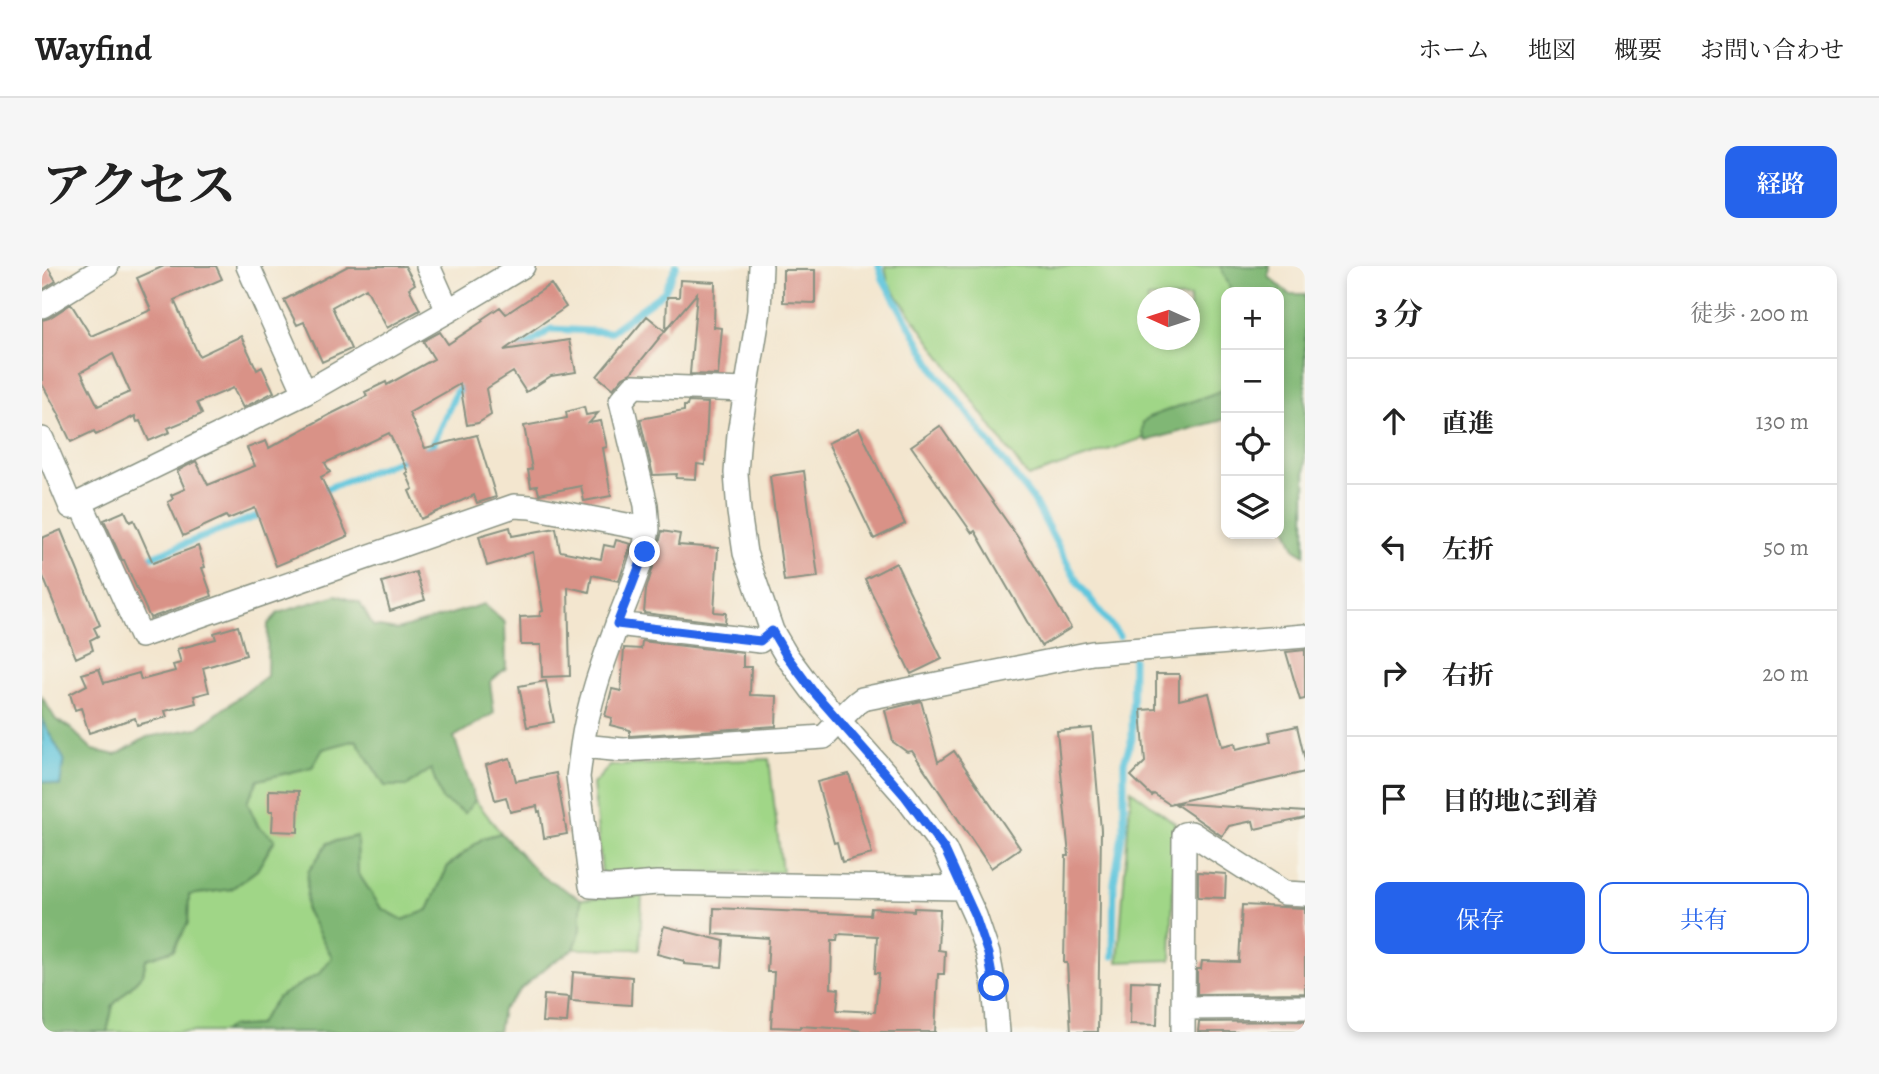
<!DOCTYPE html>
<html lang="ja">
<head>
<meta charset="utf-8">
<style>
  :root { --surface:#fff; --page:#f6f6f6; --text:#222; --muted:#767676; --line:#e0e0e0; --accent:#2563eb }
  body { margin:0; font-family:Alegreya,"Noto Serif JP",serif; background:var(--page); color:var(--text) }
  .controls { position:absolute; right:21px; top:21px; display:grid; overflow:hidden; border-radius:14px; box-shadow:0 4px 10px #0003 }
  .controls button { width:63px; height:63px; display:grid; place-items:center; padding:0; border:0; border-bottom:2px solid var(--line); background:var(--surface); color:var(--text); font:35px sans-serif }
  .compass { position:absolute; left:1095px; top:21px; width:63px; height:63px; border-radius:50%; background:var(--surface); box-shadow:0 4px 10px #0003; rotate:273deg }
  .stop { position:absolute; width:21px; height:21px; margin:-16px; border:5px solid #2563eb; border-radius:50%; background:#fff }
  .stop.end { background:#2563eb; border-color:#fff; box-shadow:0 2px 7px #0008 }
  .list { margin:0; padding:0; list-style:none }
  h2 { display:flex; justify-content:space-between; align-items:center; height:91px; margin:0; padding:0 28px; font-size:30px }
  h2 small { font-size:23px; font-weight:400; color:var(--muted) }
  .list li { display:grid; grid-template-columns:46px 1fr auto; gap:21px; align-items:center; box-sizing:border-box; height:126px; padding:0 28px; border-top:2px solid var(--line) }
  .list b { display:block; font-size:26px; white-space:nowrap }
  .list em { font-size:23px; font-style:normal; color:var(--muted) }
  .actions { display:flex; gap:14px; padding:21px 28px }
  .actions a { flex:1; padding:16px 0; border:2px solid var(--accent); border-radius:14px; text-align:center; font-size:24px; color:var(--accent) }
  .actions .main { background:var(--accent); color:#fff }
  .icon { flex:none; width:38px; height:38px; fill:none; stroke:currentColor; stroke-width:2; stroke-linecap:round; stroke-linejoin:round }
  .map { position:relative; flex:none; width:1263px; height:766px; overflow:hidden; border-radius:14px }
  header { display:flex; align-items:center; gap:42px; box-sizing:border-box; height:98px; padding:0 35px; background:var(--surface); border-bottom:2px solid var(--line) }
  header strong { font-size:33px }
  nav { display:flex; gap:38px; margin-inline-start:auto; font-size:24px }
  .intro { display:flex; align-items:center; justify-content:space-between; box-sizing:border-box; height:168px; padding:0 42px }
  h1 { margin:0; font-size:49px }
  .button { padding:18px 32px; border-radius:14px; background:var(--accent); color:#fff; font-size:24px; font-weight:700 }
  main { display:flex; gap:42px; padding:0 42px }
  aside { flex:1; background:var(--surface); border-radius:14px; box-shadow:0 4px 10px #0003 }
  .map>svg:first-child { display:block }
  .green { fill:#a0d687; stroke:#608a5e; stroke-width:2; fill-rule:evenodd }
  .forest { fill:#80b774; stroke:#507a54; stroke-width:2 }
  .water { fill:#60c6dd; stroke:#408288; stroke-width:2 }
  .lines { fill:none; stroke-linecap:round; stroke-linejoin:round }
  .stream { stroke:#60c6dd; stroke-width:7 }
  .building { fill:#d99287; fill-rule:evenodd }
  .minor-casing { stroke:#899282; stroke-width:26 }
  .minor { stroke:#fff; stroke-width:23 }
  .route { stroke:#2563eb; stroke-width:9 }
</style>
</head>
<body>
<header>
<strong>Wayfind</strong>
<nav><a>ホーム</a><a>地図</a><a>概要</a><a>お問い合わせ</a></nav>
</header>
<div class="intro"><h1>アクセス</h1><a class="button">経路</a></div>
<main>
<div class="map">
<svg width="1263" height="766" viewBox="0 0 1263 766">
  <rect width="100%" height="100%" fill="#f7f3e8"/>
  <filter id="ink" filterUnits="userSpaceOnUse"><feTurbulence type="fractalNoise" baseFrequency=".0143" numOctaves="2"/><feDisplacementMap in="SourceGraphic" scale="14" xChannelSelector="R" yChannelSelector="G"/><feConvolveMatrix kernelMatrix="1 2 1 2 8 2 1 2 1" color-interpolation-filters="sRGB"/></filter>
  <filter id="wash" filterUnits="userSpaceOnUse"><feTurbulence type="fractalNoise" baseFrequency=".00686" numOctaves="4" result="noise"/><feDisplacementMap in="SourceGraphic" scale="28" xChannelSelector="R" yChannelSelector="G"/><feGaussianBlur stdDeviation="1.57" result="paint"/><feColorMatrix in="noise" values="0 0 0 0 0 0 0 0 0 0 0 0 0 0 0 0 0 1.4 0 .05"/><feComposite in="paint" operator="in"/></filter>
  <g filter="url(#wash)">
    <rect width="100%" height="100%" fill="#f3e6cf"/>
    <path class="green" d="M 843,0 L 1187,0 L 1200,26 L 1184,26 L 1184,144 L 986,211 L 846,17 ZM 1106,32 L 1148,32 L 1148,74 L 1106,74 Z
      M 314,474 L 343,520 L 365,520 L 389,503 L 423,547 L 433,534 L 459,567 L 441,572 L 406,600 L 386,644 L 361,654 L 339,642 L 316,607 L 315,570 L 286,577 L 266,606 L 264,644 L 291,691 L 278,707 L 235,732 L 216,759 L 188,761 L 180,766 L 65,766 L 71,739 L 101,708 L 104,693 L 132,684 L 146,657 L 147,629 L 189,623 L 215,604 L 233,574 L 216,560 L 205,536 L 216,514 L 270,501 L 281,483 Z
      M 727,493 L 740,606 L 560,607 L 551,518 L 568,500 Z
      M 1089,524 L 1133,557 L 1129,694 L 1076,696 Z
      M 600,629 L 598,683 L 532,683 L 539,663 L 539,633 Z"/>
    <path class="forest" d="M 1178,0 L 1228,0 L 1227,11 L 1247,28 L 1263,28 L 1263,289 L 1253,283 L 1244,261 L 1237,212 L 1237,26 L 1190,26 Z
      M 1184,123 L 1184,153 L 1104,175 L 1100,167 L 1101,156 L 1107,151 Z
      M 294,329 L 318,337 L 331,360 L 355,364 L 442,338 L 463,357 L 464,402 L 448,416 L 452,447 L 412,471 L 433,534 L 423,547 L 400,534 L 389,503 L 365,520 L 343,520 L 314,474 L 281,483 L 270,501 L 216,514 L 205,536 L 216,560 L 233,573 L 215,604 L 189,623 L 147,629 L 146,657 L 131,684 L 104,693 L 101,708 L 71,739 L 65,766 L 0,766 L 0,431 L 14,454 L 27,461 L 51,484 L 74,489 L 105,471 L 156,462 L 225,410 L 226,358 L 236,347 Z
      M 459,567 L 498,609 L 539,633 L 539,663 L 532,683 L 507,699 L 481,721 L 460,744 L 456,766 L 180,766 L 188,761 L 216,759 L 235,732 L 278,707 L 290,691 L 264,644 L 266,606 L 286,577 L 315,570 L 316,607 L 339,642 L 361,654 L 386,644 L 406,600 L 441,572 Z"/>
    <path class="water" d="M 0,454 L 22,493 L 18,520 L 0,515 Z"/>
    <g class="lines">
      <path class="stream" d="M 837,0 L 841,13 L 894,106 L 992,235 L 1036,317 L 1077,370
        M 475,86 L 509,63 L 568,66 L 622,26 L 634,0
        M 384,184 L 390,181 L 414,126 L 427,117
        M 276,226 L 366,191
        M 83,301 L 223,247
        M 1071,690 L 1072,616 L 1082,558 L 1082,496 L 1090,473 L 1091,393"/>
    </g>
    <g id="blocks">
      <path class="building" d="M 0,0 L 5,0 L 14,15 L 0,24 Z
        M 122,0 L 174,0 L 180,13 L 132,34 L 157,90 L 199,70 L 215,104 L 220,101 L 232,126 L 201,142 L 191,122 L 155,137 L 160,148 L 126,162 L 128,166 L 107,175 L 98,155 L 95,156 L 93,150 L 54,169 L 52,165 L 29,176 L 17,151 L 18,150 L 0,118 L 0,54 L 7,52 L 29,38 L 49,70 L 109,44 L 95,12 ZM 71,88 L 88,126 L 56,140 L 39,106 Z
        M 306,0 L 363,0 L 373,18 L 367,22 L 378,44 L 345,62 L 324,22 L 290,41 L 309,83 L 280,96 L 262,56 L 255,59 L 242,34 Z
        M 741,4 L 773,4 L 773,37 L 741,36 Z
        M 638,14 L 673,16 L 672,61 L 680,62 L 676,109 L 648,108 L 655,27 L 624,64 L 625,31 L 637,31 Z
        M 509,18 L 524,41 L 462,84 L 527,74 L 534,106 L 509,110 L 484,126 L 471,106 L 444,123 L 449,149 L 436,157 L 425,159 L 418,118 L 367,147 L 383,182 L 435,169 L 454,231 L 435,237 L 432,229 L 379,253 L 367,225 L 371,223 L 364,207 L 366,206 L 347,167 L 283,197 L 288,206 L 279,211 L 306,270 L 234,300 L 213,242 L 186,253 L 184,250 L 141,270 L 126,236 L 131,233 L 129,229 L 143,223 L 135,205 L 154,195 L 166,219 L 213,200 L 205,182 L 224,175 L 227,182 L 287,149 L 325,130 L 323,126 L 344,116 L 345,119 L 392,93 L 381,75 L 398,66 L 406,78 L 441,55 L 440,53 L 458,41 L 464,48 Z
        M 605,50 L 623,65 L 589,107 L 581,111 L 571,123 L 555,110 Z
        M 646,136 L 666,137 L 663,199 L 655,198 L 654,213 L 634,212 L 635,208 L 611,209 L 598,153 L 642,145 L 642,140 L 645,140 Z
        M 542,141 L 544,149 L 556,147 L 547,157 L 559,155 L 565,181 L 561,182 L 569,230 L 542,235 L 539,220 L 497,228 L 495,220 L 489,221 L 486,204 L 490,203 L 482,160 L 525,152 L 524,146 Z
        M 898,160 L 977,273 L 1029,362 L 999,380 L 933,265 L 930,267 L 869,180 Z
        M 817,162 L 863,258 L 832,273 L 786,177 Z
        M 762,205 L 776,311 L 742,315 L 728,210 Z
        M 83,245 L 88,256 L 92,254 L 111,297 L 156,280 L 163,301 L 160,302 L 170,330 L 108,352 L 82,294 L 80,294 L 62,254 Z
        M 468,261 L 470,270 L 514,262 L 518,285 L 559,293 L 562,279 L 572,281 L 574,274 L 589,278 L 577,315 L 550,309 L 547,326 L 526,321 L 528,410 L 500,411 L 499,379 L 479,379 L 478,351 L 498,350 L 498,346 L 501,345 L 491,286 L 445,300 L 437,270 Z
        M 19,264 L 58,359 L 52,362 L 56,370 L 48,374 L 51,384 L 34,392 L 0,308 L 0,272 Z
        M 620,265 L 638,268 L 636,279 L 676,282 L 672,346 L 684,347 L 683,357 L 602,347 L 604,324 L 614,291 Z
        M 854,297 L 900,393 L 869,408 L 823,313 Z
        M 374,306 L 383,334 L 348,345 L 340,316 Z
        M 196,360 L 204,389 L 161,402 L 167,426 L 152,430 L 154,437 L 123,445 L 125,451 L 95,459 L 93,452 L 47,467 L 39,442 L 33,444 L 28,428 L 45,419 L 40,408 L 57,403 L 62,417 L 97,407 L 99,414 L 133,405 L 131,399 L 139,397 L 135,383 L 174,373 L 172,367 Z
        M 600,375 L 701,387 L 701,401 L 709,401 L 708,429 L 735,430 L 734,460 L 588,470 L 588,464 L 568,459 L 570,452 L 563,450 L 570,423 L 579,425 L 582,382 L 599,383 Z
        M 1263,384 L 1263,433 L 1258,434 L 1244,386 Z
        M 1114,408 L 1137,408 L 1137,434 L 1167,427 L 1180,480 L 1193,477 L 1194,483 L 1230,475 L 1228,466 L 1255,460 L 1263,494 L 1263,506 L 1127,538 L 1112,528 L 1110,530 L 1089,510 L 1103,496 L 1099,444 L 1114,443 Z
        M 504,415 L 512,456 L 485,461 L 477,420 Z
        M 879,435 L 896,496 L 912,485 L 978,582 L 949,602 L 870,485 L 865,486 L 851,476 L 843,444 Z
        M 1050,462 L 1059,564 L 1056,766 L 1029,766 L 1025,697 L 1022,697 L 1024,590 L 1027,590 L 1015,465 Z
        M 468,492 L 474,515 L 514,507 L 525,568 L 502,572 L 498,545 L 496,546 L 495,540 L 468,546 L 464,531 L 453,534 L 444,499 Z
        M 807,508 L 830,588 L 800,596 L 795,576 L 792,577 L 775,516 Z
        M 227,524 L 257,525 L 256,566 L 230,565 L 231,545 L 227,545 Z
        M 1132,537 L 1263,546 L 1263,552 L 1213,563 L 1211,555 L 1187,560 L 1180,570 Z
        M 1156,606 L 1184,608 L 1183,632 L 1156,631 Z
        M 1200,639 L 1263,642 L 1263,727 L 1155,728 L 1155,703 L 1159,703 L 1160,695 L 1197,696 Z
        M 672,642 L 828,649 L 829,642 L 872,645 L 872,642 L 898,643 L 896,684 L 903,685 L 902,708 L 896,708 L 893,766 L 827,766 L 806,763 L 758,760 L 758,762 L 729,761 L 732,706 L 725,706 L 727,672 L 671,668 ZM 796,668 L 835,670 L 833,707 L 837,707 L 833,746 L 795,744 L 797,723 L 789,722 L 790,674 L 795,674 Z
        M 622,660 L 682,675 L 680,701 L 642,698 L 642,695 L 615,688 Z
        M 531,706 L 590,711 L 589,739 L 529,735 Z
        M 1089,715 L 1116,716 L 1115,759 L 1088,758 Z
        M 502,729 L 527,731 L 525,757 L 500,756 Z
        M 1263,755 L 1263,766 L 1156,766 L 1157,756 Z"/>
    </g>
  </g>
  <g filter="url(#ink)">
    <use href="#blocks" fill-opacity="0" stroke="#899282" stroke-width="2"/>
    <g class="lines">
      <defs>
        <path id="minor" d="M 206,0 L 263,127
          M 386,0 L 406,45
          M 719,0 L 717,45 L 697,168 L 694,207 L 697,246 L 703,287 L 730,365 L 744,389 L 770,424 L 863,530 L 903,584 L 933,650 L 946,688 L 952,720 L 956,766
          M 0,40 L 65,0
          M 0,173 L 29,241 L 263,127 L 406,45 L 481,0
          M 39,237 L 99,370 L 472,240 L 489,241 L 606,263 L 604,239 L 579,135 L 592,120 L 704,124
          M 575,358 L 718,375 L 730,365
          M 540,480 C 546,438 561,396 576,356 C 588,325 601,296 606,263
          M 920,622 L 615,617 L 567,621 L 549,620 L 536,511 L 540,480 L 581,484 L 782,471 C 795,459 805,443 820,433 L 1050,387 L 1263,370
          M 1141,742 L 1263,741
          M 1141,766 L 1142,568 L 1149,567 L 1242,627 L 1263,628"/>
      </defs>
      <use href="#minor" class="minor-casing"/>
      <use href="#minor" class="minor"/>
    </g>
  </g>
  <g class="lines" filter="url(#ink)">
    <path class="route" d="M 603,286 L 575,358 L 718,375 L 730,365 L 744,389 L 770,424 L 863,530 L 903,584 L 933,650 L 946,688 L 952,720"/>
  </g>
</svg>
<div class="controls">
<button>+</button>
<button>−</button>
<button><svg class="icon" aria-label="locate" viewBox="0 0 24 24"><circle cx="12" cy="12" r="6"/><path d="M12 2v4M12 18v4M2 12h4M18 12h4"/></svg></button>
<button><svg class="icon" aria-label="layers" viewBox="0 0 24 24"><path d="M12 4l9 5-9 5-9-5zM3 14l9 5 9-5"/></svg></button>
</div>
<svg class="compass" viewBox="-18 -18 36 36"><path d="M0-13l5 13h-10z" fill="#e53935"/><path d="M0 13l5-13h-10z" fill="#767676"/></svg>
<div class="stop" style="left:952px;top:720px"></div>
<div class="stop end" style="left:603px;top:286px"></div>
</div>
<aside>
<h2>3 分<small>徒歩 · 200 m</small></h2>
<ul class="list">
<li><svg class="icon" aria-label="ahead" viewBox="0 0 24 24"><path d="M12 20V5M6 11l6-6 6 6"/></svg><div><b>直進</b></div><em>130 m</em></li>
<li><svg class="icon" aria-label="left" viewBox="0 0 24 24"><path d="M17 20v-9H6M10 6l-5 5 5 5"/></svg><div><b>左折</b></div><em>50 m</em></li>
<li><svg class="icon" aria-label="right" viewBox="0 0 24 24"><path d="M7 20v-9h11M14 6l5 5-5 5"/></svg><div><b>右折</b></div><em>20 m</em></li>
<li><svg class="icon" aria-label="arrive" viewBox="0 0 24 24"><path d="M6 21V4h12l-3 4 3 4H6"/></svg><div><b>目的地に到着</b></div></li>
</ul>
<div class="actions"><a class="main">保存</a><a>共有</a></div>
</aside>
</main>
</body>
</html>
